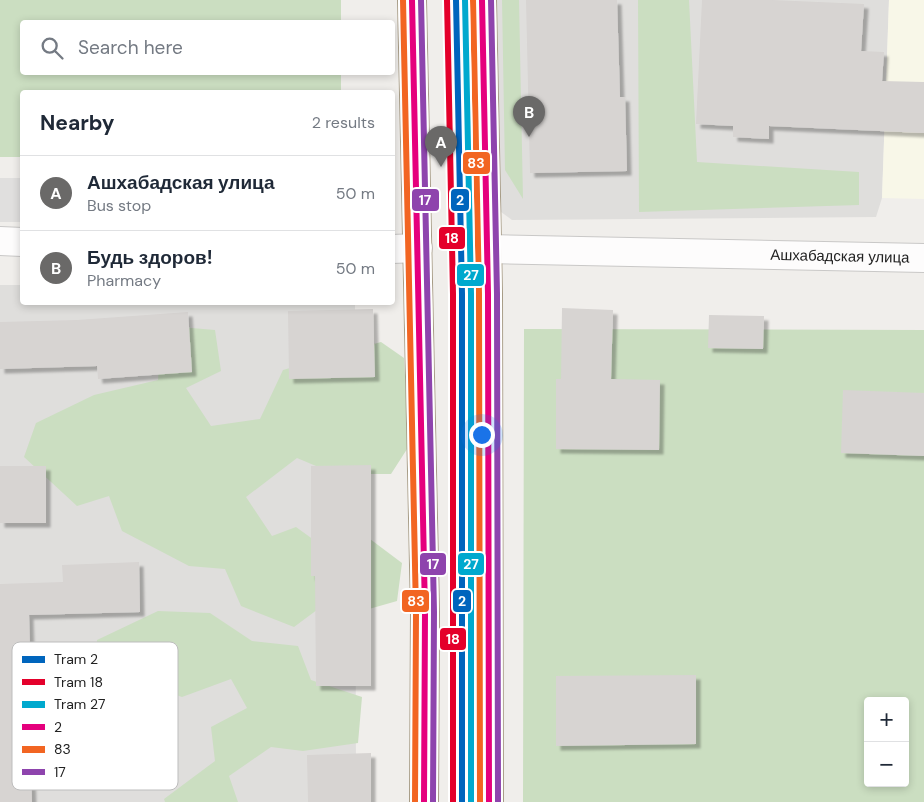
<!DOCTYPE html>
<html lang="en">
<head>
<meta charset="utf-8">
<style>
  :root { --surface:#fff; --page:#f6f6f7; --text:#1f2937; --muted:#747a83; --line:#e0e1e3; --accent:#6a6968 }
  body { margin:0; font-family:"DM Sans",sans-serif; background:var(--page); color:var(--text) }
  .controls { position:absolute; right:15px; bottom:15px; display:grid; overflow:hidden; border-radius:5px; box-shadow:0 2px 8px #0003 }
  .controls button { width:45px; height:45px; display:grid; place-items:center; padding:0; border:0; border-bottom:1px solid var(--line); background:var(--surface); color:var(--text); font:25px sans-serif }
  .you { position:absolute; left:481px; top:434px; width:18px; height:18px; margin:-12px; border:4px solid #fff; border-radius:50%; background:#1a73e8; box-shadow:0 0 0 8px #1a73e833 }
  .badge { display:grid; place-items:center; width:32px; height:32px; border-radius:50%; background:var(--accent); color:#fff; font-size:16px; font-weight:700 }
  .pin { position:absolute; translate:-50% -41px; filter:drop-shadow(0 1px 2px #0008) }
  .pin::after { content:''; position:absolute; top:26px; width:18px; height:15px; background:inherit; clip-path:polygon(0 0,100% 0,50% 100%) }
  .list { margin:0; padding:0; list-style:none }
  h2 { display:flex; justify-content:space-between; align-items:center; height:65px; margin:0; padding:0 20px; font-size:21px }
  h2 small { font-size:16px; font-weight:400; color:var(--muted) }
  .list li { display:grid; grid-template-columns:32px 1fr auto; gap:15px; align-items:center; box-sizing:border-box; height:75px; padding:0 20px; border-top:1px solid var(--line) }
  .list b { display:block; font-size:19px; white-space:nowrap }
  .list p { margin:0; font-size:16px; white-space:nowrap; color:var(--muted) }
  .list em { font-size:16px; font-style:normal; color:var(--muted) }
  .icon { flex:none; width:28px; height:28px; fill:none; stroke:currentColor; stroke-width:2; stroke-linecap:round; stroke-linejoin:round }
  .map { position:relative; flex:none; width:924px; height:802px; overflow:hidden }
  .search { position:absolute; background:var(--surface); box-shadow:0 2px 8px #0003; left:20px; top:20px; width:375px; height:55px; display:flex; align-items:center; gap:12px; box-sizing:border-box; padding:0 18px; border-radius:5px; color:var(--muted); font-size:19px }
  .panel { position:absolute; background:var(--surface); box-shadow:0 2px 8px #0003; left:20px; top:90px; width:375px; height:215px; border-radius:5px }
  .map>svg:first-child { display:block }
  .residential { fill:#dfdedc }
  .education { fill:#f8f7e8 }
  .forest { fill:#cbdec1; fill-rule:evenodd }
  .parking { fill:#e0dfde }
  .building { fill:#d7d4d2; filter:url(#shadow) }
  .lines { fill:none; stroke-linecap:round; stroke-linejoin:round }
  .minor-casing { stroke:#c9c8c7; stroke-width:30 }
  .primary-casing { stroke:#a79c86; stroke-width:30 }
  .minor { stroke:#fdfcfc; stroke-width:28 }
  .primary { stroke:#f3ede7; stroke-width:28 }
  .bus-1-casing { stroke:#fff; stroke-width:10 }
  .bus-2-casing { stroke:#fff; stroke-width:10 }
  .bus-3-casing { stroke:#fff; stroke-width:10 }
  .bus-1 { stroke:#e5007d; stroke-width:6 }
  .bus-2 { stroke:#f26522; stroke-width:6 }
  .bus-3 { stroke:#8e44ad; stroke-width:6 }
  .tram-1-casing { stroke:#fff; stroke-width:10 }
  .tram-2-casing { stroke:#fff; stroke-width:10 }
  .tram-3-casing { stroke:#fff; stroke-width:10 }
  .tram-1 { stroke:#0065bd; stroke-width:6 }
  .tram-2 { stroke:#e4002b; stroke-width:6 }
  .tram-3 { stroke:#00a9ce; stroke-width:6 }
  .labels { text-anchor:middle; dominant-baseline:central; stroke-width:4; stroke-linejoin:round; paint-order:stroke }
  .street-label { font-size:15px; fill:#222; stroke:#fff }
  .key { fill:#fff; stroke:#bdbdbd; stroke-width:1 }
  .key-label { font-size:14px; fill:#222 }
  .line-badge { stroke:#fff; stroke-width:2 }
  .badge-label { font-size:14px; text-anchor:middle; font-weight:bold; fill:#fff }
</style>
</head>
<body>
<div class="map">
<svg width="924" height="802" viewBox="0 0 924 802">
  <defs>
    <filter id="shadow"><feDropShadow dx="4.5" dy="4.5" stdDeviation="1" flood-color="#0004"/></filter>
  </defs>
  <rect width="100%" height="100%" fill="#f0eeeb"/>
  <path class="residential" d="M 492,0 L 889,0 L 882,198 L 876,217 L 512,220 L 497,209 Z
    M 0,285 L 22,285 L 22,302 L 355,303 L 356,802 L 0,802 Z"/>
  <path class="education" d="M 889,0 L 924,0 L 924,199 L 882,198 Z"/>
  <path class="forest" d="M 0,0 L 341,0 L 341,22 L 22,22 L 22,72 L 341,73 L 341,92 L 22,92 L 22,157 L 0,157 Z
    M 502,0 L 519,0 L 523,199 L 505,170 Z
    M 638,0 L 689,0 L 697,162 L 859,172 L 859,205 L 639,212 Z
    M 180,327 L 215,330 L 221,371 L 186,388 L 211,426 L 260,419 L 283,370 L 381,342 L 404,358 L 409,446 L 391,474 L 335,474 L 297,458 L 246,497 L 272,536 L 296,527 L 325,548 L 358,530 L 402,563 L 397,601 L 362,611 L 329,601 L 294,627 L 241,606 L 225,569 L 189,566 L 122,531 L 109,496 L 77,506 L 24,457 L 36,423 L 94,395 L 158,380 L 160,354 Z
    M 524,329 L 924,330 L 924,802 L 523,802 ZM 868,701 L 905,701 L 905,783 L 868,783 Z
    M 158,611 L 210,613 L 252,641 L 298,646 L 311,680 L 362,697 L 358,743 L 303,751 L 271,747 L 229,776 L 238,802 L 165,802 L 164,799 L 215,761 L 211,727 L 247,708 L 231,679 L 182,697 L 96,668 L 97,640 Z"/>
  <path class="parking" d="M 0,178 L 22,178 L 22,222 L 0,222 Z"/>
  <path class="building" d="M 526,0 L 617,0 L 620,97 L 625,97 L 627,171 L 530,173 Z
    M 702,0 L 772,0 L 864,4 L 861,51 L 884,52 L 882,81 L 924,82 L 924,133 L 769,126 L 769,139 L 733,137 L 733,126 L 696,124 Z
    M 562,308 L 613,310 L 611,379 L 660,380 L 659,450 L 556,449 L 556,379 L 561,379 Z
    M 373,309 L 375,377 L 289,379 L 288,311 Z
    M 188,312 L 192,372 L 98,379 L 97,366 L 0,369 L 0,322 L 77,320 Z
    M 709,315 L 764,316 L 763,349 L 708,348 Z
    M 843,390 L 924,393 L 924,456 L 841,453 Z
    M 371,465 L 371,686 L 316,686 L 315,576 L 311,576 L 311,466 Z
    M 0,466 L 46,466 L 46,523 L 0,523 Z
    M 139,562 L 140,612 L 29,615 L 31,680 L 47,680 L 47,709 L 29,709 L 32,802 L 0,802 L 0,584 L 63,582 L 62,565 Z
    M 696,675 L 696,744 L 556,746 L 556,676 Z
    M 371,753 L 371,802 L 308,802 L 307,755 Z"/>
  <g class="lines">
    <defs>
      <g id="minor">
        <path d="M 0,241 L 22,242"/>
        <path d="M 392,249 L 418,248"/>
        <path id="s1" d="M 488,249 L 924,258"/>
      </g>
      <path id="primary" d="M 412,0 L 425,612 L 424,802
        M 482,0 L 488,294 L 489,802"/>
    </defs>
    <use href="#minor" class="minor-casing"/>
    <use href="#primary" class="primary-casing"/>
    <use href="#minor" class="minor"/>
    <use href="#primary" class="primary"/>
    <defs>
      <path id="bus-1" d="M 412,0 L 425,612 L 424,802
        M 482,0 L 488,294 L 489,802"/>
      <path id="bus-2" d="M 403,0 L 416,612 L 415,802
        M 473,0 L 479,294 L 480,802"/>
      <path id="bus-3" d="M 421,0 L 434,612 L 433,802
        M 491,0 L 497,294 L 498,802"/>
    </defs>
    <use href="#bus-1" class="bus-1-casing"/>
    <use href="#bus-2" class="bus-2-casing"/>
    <use href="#bus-3" class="bus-3-casing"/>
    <use href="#bus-1" class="bus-1"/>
    <use href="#bus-2" class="bus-2"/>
    <use href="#bus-3" class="bus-3"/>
    <defs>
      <path id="tram-1" d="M 456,0 L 462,294 L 462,802"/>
      <path id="tram-2" d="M 447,0 L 453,294 L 453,802"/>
      <path id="tram-3" d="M 465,0 L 471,294 L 471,802"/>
    </defs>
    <use href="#tram-1" class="tram-1-casing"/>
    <use href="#tram-2" class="tram-2-casing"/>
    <use href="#tram-3" class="tram-3-casing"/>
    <use href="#tram-1" class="tram-1"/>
    <use href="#tram-2" class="tram-2"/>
    <use href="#tram-3" class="tram-3"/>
  </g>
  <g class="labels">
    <g class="street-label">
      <text stroke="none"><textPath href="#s1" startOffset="352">Ашхабадская улица</textPath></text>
    </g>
  </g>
  <rect x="12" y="642" width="166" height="148" rx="8" class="key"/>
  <rect x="22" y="656" width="23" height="7" fill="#0065bd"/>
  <rect x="22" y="679" width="23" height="6" fill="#e4002b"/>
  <rect x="22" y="701" width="23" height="7" fill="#00a9ce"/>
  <rect x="22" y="724" width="23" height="6" fill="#e5007d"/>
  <rect x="22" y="746" width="23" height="7" fill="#f26522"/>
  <rect x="22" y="769" width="23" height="6" fill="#8e44ad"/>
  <g class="key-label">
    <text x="54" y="664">Tram 2</text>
    <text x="54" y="687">Tram 18</text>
    <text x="54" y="709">Tram 27</text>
    <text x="54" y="732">2</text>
    <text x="54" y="754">83</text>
    <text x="54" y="777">17</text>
  </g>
  <g class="line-badge">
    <rect x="462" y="151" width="29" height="24" rx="5" fill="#f26522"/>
    <rect x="450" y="188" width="20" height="24" rx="5" fill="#0065bd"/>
    <rect x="411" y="188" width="29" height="24" rx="5" fill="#8e44ad"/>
    <rect x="438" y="226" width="28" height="24" rx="5" fill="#e4002b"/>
    <rect x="456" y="263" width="29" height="24" rx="5" fill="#00a9ce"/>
    <rect x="419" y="552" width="28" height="24" rx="5" fill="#8e44ad"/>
    <rect x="457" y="552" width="28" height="24" rx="5" fill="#00a9ce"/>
    <rect x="401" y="589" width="29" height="24" rx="5" fill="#f26522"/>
    <rect x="452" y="589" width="20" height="24" rx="5" fill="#0065bd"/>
    <rect x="439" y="627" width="28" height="24" rx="5" fill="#e4002b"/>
  </g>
  <g class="badge-label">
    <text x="476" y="168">83</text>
    <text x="460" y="205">2</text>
    <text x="425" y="205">17</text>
    <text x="452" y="243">18</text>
    <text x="471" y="280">27</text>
    <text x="433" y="569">17</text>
    <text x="471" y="569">27</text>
    <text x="416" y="606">83</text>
    <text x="462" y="606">2</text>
    <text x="453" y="644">18</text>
  </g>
</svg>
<div class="controls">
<button>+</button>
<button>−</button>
</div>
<div class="you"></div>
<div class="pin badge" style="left:441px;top:167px">A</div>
<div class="pin badge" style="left:529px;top:137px">B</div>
<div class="search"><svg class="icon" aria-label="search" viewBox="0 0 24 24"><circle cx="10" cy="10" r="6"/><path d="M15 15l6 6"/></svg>Search here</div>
<section class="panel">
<h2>Nearby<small>2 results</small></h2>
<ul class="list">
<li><span class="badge">A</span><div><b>Ашхабадская улица</b><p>Bus stop</p></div><em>50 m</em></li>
<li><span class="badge">B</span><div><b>Будь здоров!</b><p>Pharmacy</p></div><em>50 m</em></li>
</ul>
</section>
</div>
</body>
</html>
